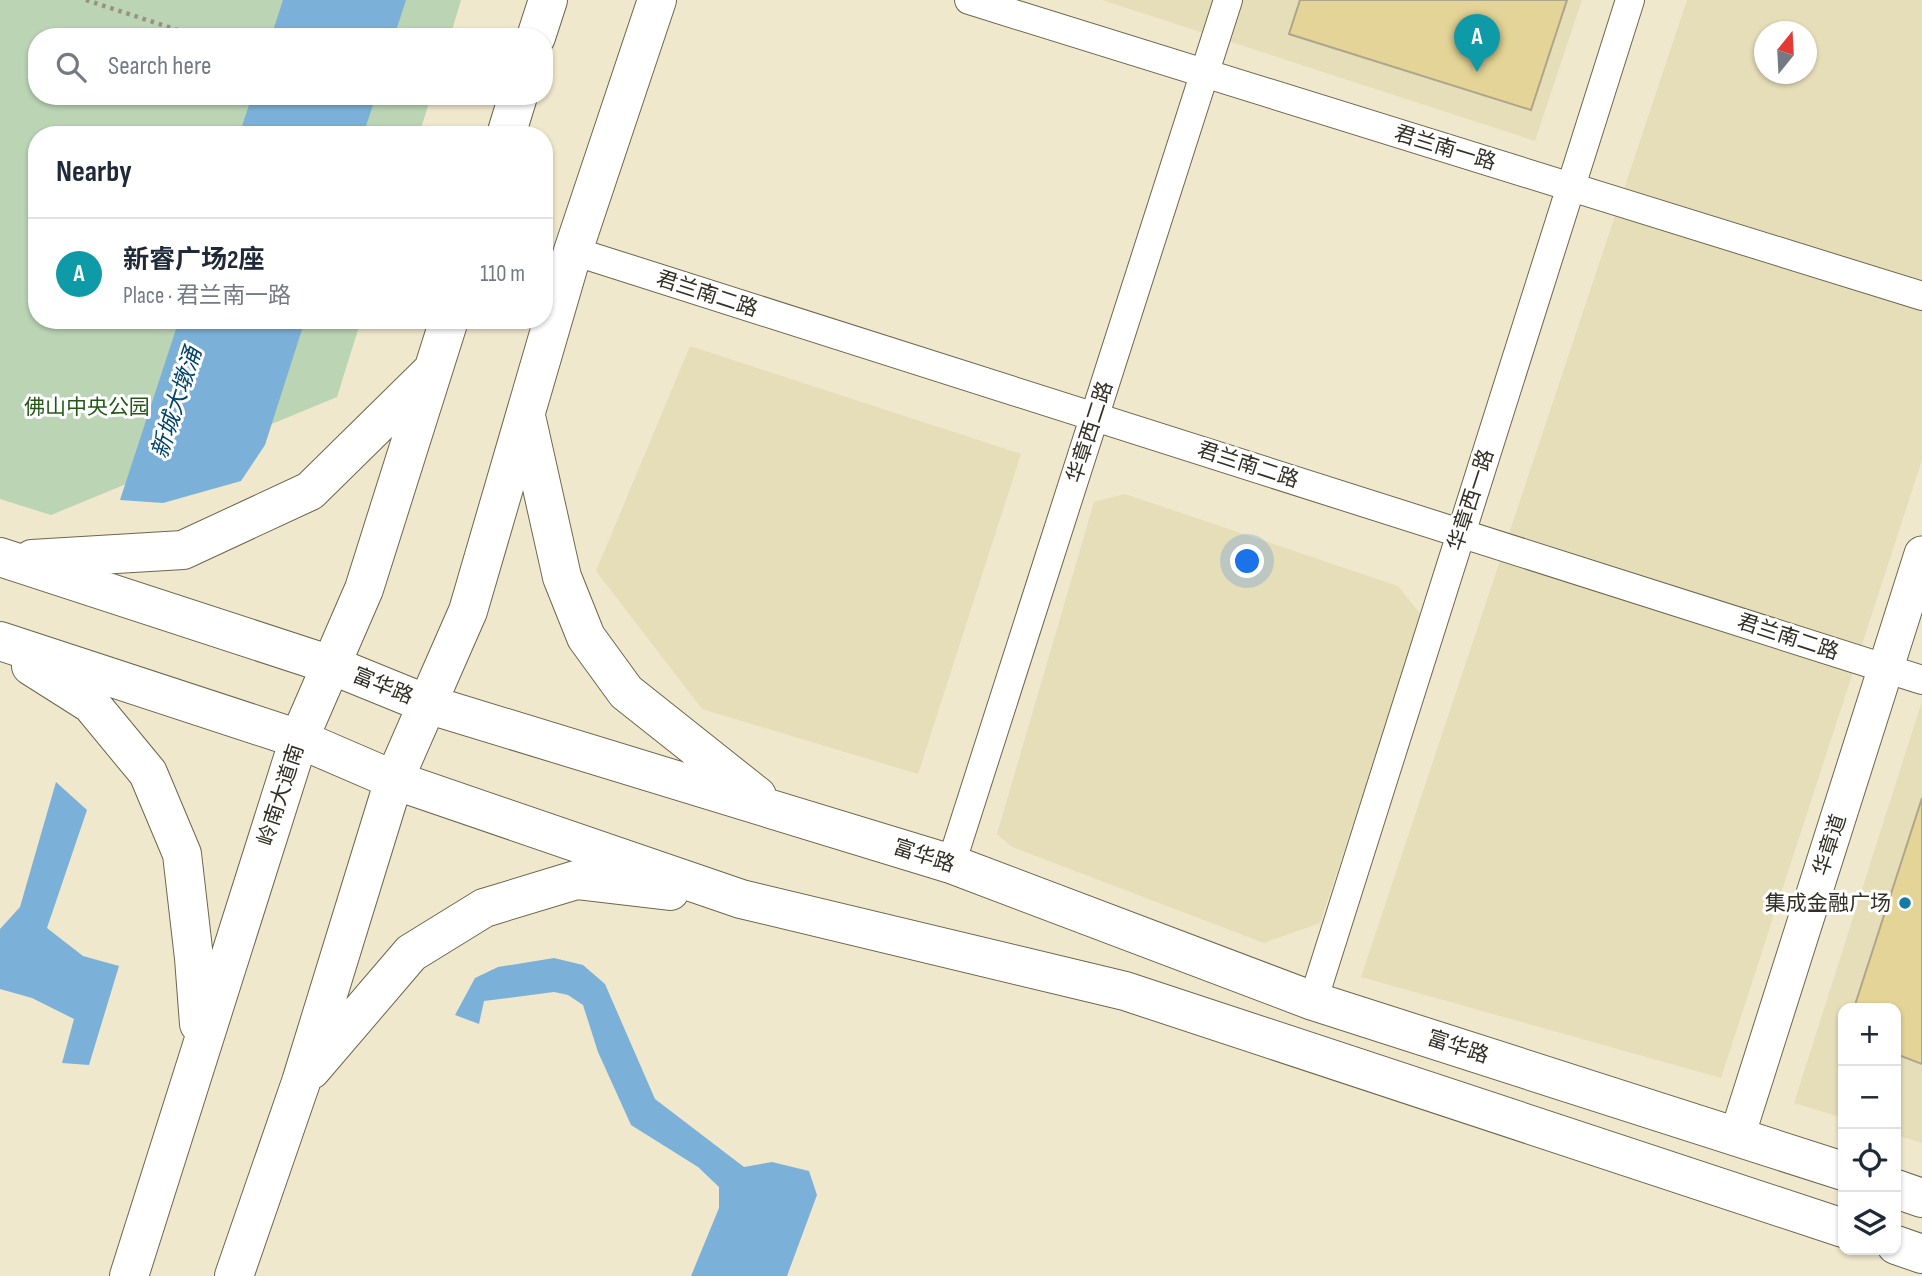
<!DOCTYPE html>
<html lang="en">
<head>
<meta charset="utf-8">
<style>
  :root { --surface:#fff; --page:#f2f2f3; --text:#1f2937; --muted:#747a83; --line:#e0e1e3; --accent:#ea580c }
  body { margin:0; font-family:"Sofia Sans Condensed","Noto Sans SC",sans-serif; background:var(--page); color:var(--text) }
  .controls { position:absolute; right:21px; bottom:21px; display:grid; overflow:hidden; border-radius:14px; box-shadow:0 2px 5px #0004 }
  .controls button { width:63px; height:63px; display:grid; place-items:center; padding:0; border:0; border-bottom:2px solid var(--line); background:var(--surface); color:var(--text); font:35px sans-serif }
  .compass { position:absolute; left:1754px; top:21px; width:63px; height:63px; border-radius:50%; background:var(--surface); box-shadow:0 2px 5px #0004; rotate:18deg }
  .you { position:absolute; left:1248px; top:562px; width:24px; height:24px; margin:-18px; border:5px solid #fff; border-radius:50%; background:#1a73e8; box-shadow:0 0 0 10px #1a73e833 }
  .badge { display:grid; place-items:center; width:46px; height:46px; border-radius:50%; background:var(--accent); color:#fff; font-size:23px; font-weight:700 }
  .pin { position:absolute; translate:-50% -58px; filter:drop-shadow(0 2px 4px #0008) }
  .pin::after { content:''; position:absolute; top:37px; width:24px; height:21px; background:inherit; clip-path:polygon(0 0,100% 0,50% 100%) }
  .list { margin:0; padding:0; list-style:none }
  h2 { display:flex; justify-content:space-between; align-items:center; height:91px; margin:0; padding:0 28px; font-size:30px }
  h2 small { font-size:23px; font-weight:400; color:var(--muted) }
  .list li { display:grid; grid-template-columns:46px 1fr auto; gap:21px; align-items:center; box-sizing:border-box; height:112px; padding:0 28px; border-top:2px solid var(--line) }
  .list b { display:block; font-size:26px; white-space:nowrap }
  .list p { margin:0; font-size:23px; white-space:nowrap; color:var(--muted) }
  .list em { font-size:23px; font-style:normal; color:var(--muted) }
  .icon { flex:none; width:38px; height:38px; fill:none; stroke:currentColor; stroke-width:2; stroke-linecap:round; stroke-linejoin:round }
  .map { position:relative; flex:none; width:1922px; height:1276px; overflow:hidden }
  .search { position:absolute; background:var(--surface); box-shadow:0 2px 5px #0004; left:28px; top:28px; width:525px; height:77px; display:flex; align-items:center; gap:18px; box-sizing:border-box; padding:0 24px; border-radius:28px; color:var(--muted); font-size:26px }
  .panel { position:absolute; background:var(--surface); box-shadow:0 2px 5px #0004; left:28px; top:126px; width:525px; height:203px; border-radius:28px }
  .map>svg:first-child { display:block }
  .built { fill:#e6ddb9; fill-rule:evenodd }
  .green { fill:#bad4b4 }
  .water { fill:#7bb1d8 }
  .building { fill:#e4d497; stroke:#ada68b; stroke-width:2 }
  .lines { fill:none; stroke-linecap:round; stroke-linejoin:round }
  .minor-casing { stroke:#6d664d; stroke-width:30 }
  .tertiary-casing { stroke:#6d664d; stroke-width:37 }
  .secondary-casing { stroke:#6d664d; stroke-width:40 }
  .path { stroke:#97927e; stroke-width:4.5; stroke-dasharray:3.5 5; stroke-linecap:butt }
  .minor { stroke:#fff; stroke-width:28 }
  .tertiary { stroke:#fff; stroke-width:35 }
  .secondary { stroke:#fff; stroke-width:38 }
  .poi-dot { fill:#147ba6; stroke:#fff; stroke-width:2.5 }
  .labels { text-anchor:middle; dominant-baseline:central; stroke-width:6; stroke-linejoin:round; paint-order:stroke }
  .street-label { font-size:21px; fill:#322f24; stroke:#fff }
  .park-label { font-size:21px; fill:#255818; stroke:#fff }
  .poi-label { font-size:21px; fill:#322f24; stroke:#fff; text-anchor:end }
  .water-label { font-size:23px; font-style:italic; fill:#00446a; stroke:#fff }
</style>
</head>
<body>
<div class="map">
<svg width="1922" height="1276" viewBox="0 0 1922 1276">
  <rect width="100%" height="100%" fill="#f0e8cc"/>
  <path class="built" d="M 1102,0 L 1582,0 L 1535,141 Z
    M 1687,0 L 1922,0 L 1922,460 L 1721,1078 L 1361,977 ZM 1764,32 L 1806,32 L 1806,74 L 1764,74 Z
    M 690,346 L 1021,454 L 918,774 L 702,709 L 596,571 Z
    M 1125,494 L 1398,586 L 1422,616 L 1320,923 L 1264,943 L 1012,847 L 997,834 L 1094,502 Z
    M 1922,701 L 1922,1143 L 1896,1135 L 1896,1008 L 1843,1008 L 1843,1118 L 1794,1103 Z"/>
  <path class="green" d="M 0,0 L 461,0 L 450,37 L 37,37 L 37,96 L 431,96 L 419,135 L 37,135 L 37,320 L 361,320 L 337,397 L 51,515 L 0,499 Z"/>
  <path class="water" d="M 283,0 L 406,0 L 394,37 L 271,37 Z
    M 252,96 L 376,96 L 363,135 L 239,135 Z
    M 179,320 L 305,320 L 265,445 L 241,481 L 163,503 L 120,500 Z
    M 56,782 L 87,810 L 47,928 L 83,956 L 119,966 L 89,1065 L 62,1063 L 74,1019 L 32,998 L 0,989 L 0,929 L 20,907 Z
    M 554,958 L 583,965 L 605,984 L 655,1099 L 744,1167 L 772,1162 L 809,1171 L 817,1195 L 787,1276 L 691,1276 L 719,1208 L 719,1187 L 698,1167 L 631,1125 L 598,1052 L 583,1005 L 568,995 L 554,992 L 484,1001 L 479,1024 L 455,1015 L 475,978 L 498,967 Z"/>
  <path class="building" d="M 1300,0 L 1567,0 L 1531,110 L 1289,34 Z
    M 1922,798 L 1922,1064 L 1896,1054 L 1896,1008 L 1854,1008 Z"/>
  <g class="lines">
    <defs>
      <path id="minor" d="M 969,0 L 1922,296
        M 573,251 L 1922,680
        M 951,864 L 1228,0
        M 1313,1001 L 1630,0"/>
      <path id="tertiary" d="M 1737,1136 L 1922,554"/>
      <path id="secondary" d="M 536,37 L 548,0
        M 506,135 L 518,96
        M 526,416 L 562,577 L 586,637 L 626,692 L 757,796
        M 0,557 L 331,665 L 427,704 L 951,864 L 1313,1001 L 1843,1171
        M 32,559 L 183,550 L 310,491 L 431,372
        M 0,641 L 299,739 L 394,780 L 741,899 L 1125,991 L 1843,1228
        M 31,666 L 91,704 L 148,773 L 182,854 L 194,958 L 199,1024
        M 311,1070 L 411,953 L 484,908 L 576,880 L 670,891
        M 1896,1189 L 1922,1198
        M 1896,1245 L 1922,1254
        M 129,1276 L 299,739 L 364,589 L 449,320
        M 234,1276 L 301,1082 L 394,780 L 468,611 L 573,251 L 657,0"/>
    </defs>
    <use href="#minor" class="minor-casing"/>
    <use href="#tertiary" class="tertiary-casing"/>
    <use href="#secondary" class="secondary-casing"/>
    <path class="path" d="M 86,0 L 199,37
      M 391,96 L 397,98"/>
    <use href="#minor" class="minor"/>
    <use href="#tertiary" class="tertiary"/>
    <use href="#secondary" class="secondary"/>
  </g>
  <circle class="poi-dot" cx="1905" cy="903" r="7"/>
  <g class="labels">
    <g class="street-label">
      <text transform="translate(1445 148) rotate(17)">君兰南一路</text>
      <text transform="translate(707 294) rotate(18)">君兰南二路</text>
      <text transform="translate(1090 432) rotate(-72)">华章西二路</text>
      <text transform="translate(1248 465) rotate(18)">君兰南二路</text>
      <text transform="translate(1471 500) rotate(-72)">华章西一路</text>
      <text transform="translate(1788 637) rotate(18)">君兰南二路</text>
      <text transform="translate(383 686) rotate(22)">富华路</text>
      <text transform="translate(281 795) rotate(-72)">岭南大道南</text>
      <text transform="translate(1830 845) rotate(-72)">华章道</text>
      <text transform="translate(924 856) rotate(18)">富华路</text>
      <text transform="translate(1458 1047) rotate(18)">富华路</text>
    </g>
    <g class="park-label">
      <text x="87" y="407">佛山中央公园</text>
    </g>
    <g class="poi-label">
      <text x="1891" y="903">集成金融广场</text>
    </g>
    <g class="water-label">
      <text transform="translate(177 403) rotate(-72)">新城大墩涌</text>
    </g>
  </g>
</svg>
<div class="controls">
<button>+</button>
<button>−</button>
<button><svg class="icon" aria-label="locate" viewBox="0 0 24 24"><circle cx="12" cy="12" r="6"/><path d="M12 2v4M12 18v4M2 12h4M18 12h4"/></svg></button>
<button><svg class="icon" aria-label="layers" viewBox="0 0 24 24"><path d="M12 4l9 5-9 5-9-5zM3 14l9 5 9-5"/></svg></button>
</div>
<svg class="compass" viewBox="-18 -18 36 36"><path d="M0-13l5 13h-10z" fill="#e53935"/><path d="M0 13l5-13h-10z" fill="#747a83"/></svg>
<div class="you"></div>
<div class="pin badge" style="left:1477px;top:72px;background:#0f9aa8">A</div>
<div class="search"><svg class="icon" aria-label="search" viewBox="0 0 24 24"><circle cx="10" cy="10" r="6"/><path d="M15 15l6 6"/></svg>Search here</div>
<section class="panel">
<h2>Nearby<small></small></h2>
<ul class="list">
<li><span class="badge" style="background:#0f9aa8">A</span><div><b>新睿广场2座</b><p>Place · 君兰南一路</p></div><em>110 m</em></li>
</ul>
</section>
</div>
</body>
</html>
